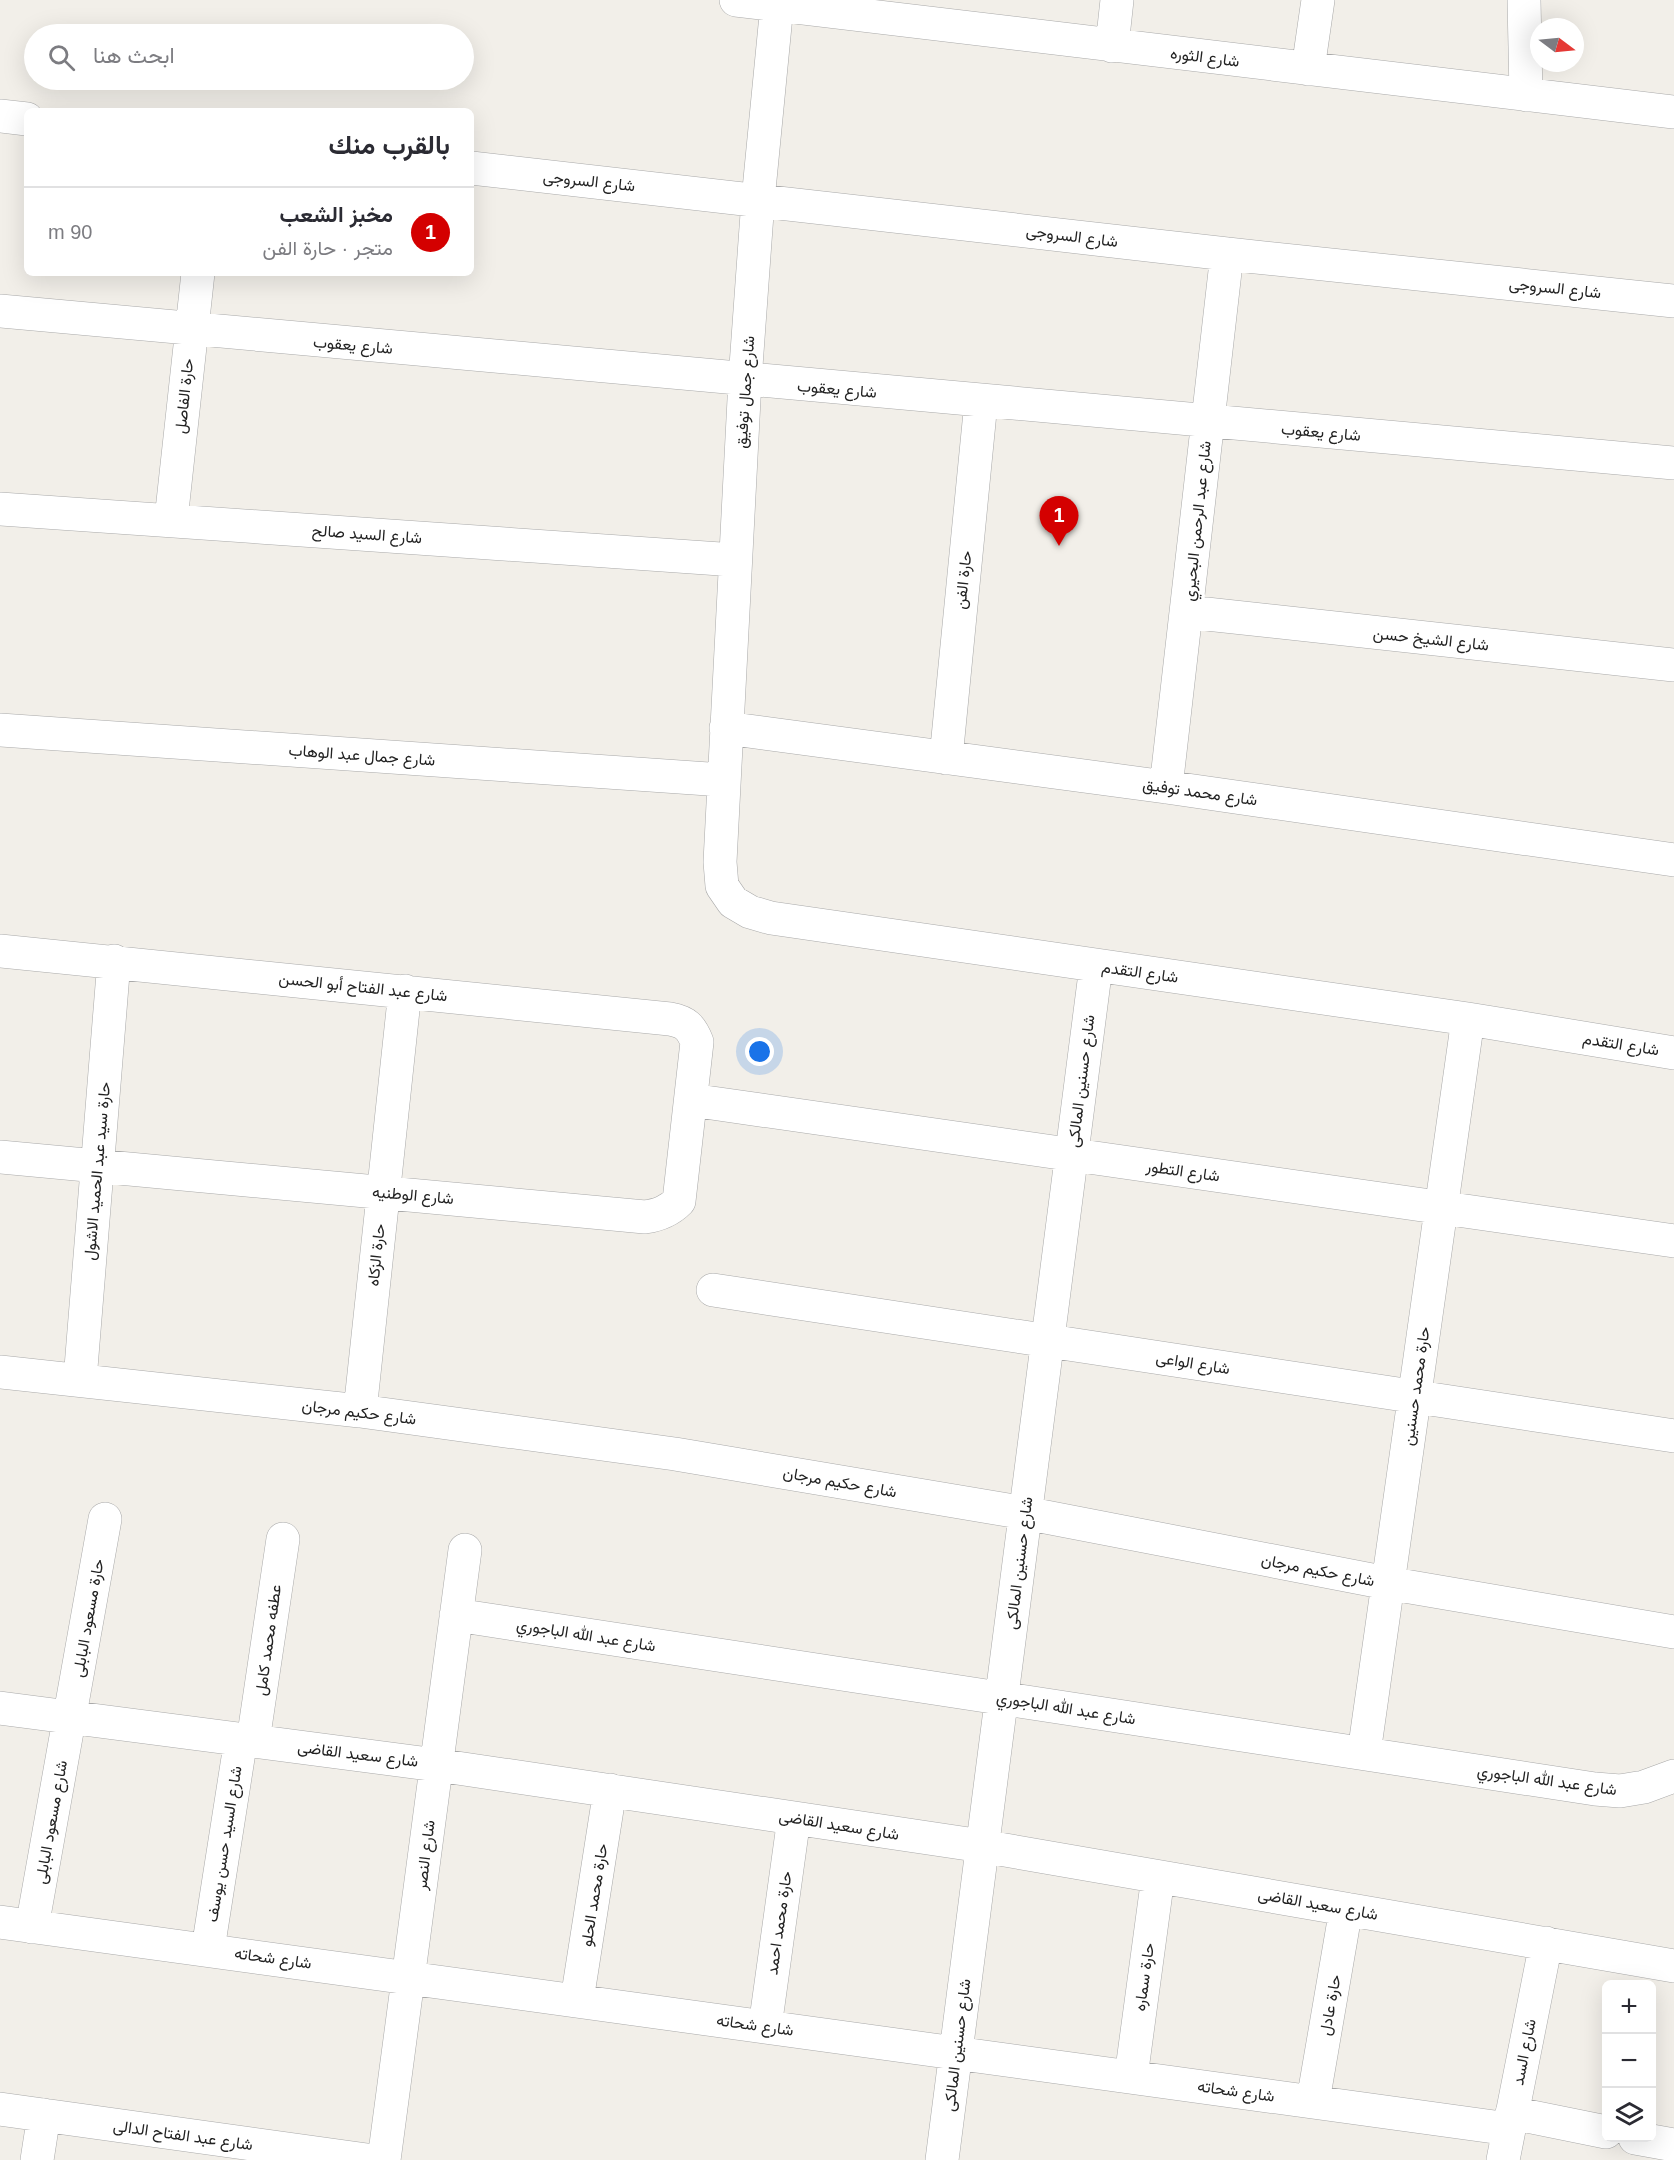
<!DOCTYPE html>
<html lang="ar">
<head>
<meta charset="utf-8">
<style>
  :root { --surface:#fff; --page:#f2f2f3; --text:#2b2b33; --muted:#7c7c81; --line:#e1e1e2; --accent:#d40000 }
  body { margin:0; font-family:Helvetica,Vazirmatn,sans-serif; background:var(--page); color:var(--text); direction:rtl }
  .controls { position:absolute; right:18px; bottom:18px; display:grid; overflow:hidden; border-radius:9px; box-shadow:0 6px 24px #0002 }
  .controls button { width:54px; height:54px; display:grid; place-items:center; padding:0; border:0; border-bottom:2px solid var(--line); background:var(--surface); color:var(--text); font:30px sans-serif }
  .compass { position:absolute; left:1530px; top:18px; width:54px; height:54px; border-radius:50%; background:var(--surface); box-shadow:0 6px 24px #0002; rotate:106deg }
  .you { position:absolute; left:760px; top:1052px; width:21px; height:21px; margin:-15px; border:4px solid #fff; border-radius:50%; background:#1a73e8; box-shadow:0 0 0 9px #1a73e833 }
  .badge { display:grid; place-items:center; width:39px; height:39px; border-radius:50%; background:var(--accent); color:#fff; font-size:20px; font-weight:700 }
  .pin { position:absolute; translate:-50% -50px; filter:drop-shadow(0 2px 3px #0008) }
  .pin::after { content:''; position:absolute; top:32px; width:21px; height:18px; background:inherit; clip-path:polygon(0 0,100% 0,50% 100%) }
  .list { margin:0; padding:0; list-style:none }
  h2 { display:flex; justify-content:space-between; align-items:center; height:78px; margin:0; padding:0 24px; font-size:26px }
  h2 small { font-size:20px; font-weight:400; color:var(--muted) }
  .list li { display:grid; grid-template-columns:39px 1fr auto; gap:18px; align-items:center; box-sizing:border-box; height:90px; padding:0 24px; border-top:2px solid var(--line) }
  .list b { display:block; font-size:22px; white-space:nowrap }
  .list p { margin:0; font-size:20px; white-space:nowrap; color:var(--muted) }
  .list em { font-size:20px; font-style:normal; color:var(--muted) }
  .icon { flex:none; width:33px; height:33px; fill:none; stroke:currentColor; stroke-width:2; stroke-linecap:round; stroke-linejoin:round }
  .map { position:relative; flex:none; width:1674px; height:2160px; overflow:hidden; direction:ltr }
  .search { position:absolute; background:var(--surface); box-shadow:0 6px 24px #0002; left:24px; top:24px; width:450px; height:66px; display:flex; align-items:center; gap:15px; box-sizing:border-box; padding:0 21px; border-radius:33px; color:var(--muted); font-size:22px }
  .panel { position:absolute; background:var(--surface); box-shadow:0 6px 24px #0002; left:24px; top:108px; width:450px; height:168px; border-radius:9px; direction:rtl }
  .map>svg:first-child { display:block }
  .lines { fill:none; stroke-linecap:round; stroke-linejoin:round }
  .minor-casing { stroke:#a9a9a9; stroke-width:34 }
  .minor { stroke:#fff; stroke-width:33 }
  .labels { text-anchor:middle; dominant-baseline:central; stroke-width:6; stroke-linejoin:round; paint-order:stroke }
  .street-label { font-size:16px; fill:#222; stroke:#fff }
</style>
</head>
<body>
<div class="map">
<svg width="1674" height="2160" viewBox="0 0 1674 2160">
  <rect width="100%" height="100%" fill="#f2efe9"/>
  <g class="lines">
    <defs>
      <path id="minor" d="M 736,0 L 1674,112
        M 1524,0 L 1526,95
        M 777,5 L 758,200 L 745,380 L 720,862 L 722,886 L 733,902 L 750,912 L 771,918 L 1468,1019 L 1674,1053
        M 1112,46 L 1117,0
        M 1308,69 L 1318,0
        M 0,116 L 27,119
        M 471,168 L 1227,254 L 1674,301
        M 0,311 L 1674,463
        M 0,509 L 735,560
        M 171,520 L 198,273
        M 1188,612 L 1674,665
        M 726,728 L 1166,787 L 1674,860
        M 0,730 L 723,780
        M 946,758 L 981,402
        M 1166,787 L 1227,254
        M 0,951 L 670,1019 C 686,1022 691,1027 697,1042 L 679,1201 C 669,1211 659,1215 645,1217 L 0,1157
        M 691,1100 L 1674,1241
        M 713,1290 L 1674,1436
        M 0,1372 L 360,1411 L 675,1454 L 1025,1513 L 1387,1583 L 1674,1632
        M 80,1380 L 114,961
        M 360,1411 L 405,991
        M 456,1615 L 1595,1789 L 1620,1791 L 1644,1787 L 1674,1776
        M 0,1708 L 437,1765 L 982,1846 L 1674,1966
        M 253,1741 L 283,1539
        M 1364,1753 L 1468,1019
        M 0,1922 L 1509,2129
        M 32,1927 L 105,1519
        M 208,1949 L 241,1739
        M 577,2000 L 610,1790
        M 765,2027 L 794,1818
        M 1131,2077 L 1158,1877
        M 1313,2101 L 1346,1909
        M 0,2109 L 367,2160
        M 1512,2113 L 1606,2132
        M 1635,2138 L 1674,2145
        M 37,2160 L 44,2115
        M 384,2160 L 465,1550
        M 942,2160 L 1096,966
        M 1503,2160 L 1546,1943"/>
    </defs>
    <use href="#minor" class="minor-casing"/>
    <use href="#minor" class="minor"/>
  </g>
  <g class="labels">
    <g class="street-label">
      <text transform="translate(1205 57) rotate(7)">شارع الثوره</text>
      <text transform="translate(589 181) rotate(6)">شارع السروجى</text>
      <text transform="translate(1072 236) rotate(7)">شارع السروجى</text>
      <text transform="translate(1555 288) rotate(6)">شارع السروجى</text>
      <text transform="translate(353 345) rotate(5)">شارع يعقوب</text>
      <text transform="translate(837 389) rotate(5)">شارع يعقوب</text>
      <text transform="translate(745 392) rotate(-86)">شارع جمال توفيق</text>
      <text transform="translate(184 396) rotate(-84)">حارة الفاصل</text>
      <text transform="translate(1321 432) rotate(5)">شارع يعقوب</text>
      <text transform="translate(1197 521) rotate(-84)">شارع عبد الرحمن البحيري</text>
      <text transform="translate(367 534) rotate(4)">شارع السيد صالح</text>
      <text transform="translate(963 580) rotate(-84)">حارة الفن</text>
      <text transform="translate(1431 639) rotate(6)">شارع الشيخ حسن</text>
      <text transform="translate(362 755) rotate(4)">شارع جمال عبد الوهاب</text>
      <text transform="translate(1200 792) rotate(8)">شارع محمد توفيق</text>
      <text transform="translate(1140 972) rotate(8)">شارع التقدم</text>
      <text transform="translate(363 987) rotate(6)">شارع عبد الفتاح أبو الحسن</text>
      <text transform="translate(1621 1044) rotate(9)">شارع التقدم</text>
      <text transform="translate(1081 1081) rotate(-83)">شارع حسنين المالكى</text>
      <text transform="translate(97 1171) rotate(-85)">حارة سيد عبد الحميد الاشول</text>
      <text transform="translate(1183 1171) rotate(8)">شارع التطور</text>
      <text transform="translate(413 1195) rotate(5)">شارع الوطنيه</text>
      <text transform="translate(376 1255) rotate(-84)">حارة الزكاه</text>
      <text transform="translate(1193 1363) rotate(9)">شارع الواعى</text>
      <text transform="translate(1416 1386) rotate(-82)">حارة محمد حسنين</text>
      <text transform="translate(359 1412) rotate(7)">شارع حكيم مرجان</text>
      <text transform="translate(840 1482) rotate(10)">شارع حكيم مرجان</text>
      <text transform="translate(1019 1563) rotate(-83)">شارع حسنين المالكى</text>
      <text transform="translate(1318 1570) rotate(11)">شارع حكيم مرجان</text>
      <text transform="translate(88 1618) rotate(-80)">حارة مسعود البابلى</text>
      <text transform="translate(586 1635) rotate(9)">شارع عبد الله الباجوري</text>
      <text transform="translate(268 1640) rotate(-82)">عطفه محمد كامل</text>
      <text transform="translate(1066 1708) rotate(9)">شارع عبد الله الباجوري</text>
      <text transform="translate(358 1754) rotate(7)">شارع سعيد القاضى</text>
      <text transform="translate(1547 1780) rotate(8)">شارع عبد الله الباجوري</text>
      <text transform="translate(51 1822) rotate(-80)">شارع مسعود البابلى</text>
      <text transform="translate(839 1825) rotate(9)">شارع سعيد القاضى</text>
      <text transform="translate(224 1844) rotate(-81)">شارع السيد حسن يوسف</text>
      <text transform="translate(425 1855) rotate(-83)">شارع النصر</text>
      <text transform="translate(594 1895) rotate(-81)">حارة محمد الحلو</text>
      <text transform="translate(1318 1904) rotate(10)">شارع سعيد القاضى</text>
      <text transform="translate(779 1923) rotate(-82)">حارة محمد احمد</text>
      <text transform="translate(273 1958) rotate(8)">شارع شحاته</text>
      <text transform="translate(1144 1977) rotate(-82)">حارة سماره</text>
      <text transform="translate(1330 2005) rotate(-80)">حارة عادل</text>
      <text transform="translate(755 2025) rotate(8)">شارع شحاته</text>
      <text transform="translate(957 2045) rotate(-83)">شارع حسنين المالكى</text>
      <text transform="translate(1524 2052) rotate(-79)">شارع السد</text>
      <text transform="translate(1236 2091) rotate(8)">شارع شحاته</text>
      <text transform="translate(183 2135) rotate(8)">شارع عبد الفتاح الدالى</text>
    </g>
  </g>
</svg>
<div class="controls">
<button>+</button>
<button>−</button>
<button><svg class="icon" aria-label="layers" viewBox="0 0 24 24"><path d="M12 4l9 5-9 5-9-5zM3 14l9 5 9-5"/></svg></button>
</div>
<svg class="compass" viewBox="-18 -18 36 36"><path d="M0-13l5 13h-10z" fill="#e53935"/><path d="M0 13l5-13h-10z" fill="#7c7c81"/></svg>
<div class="you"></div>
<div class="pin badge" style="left:1059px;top:546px">1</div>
<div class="search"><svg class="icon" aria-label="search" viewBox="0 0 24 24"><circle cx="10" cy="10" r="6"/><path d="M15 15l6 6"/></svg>ابحث هنا</div>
<section class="panel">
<h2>بالقرب منك<small></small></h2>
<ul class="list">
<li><span class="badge">1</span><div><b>مخبز الشعب</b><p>متجر · حارة الفن</p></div><em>90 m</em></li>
</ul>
</section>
</div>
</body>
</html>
